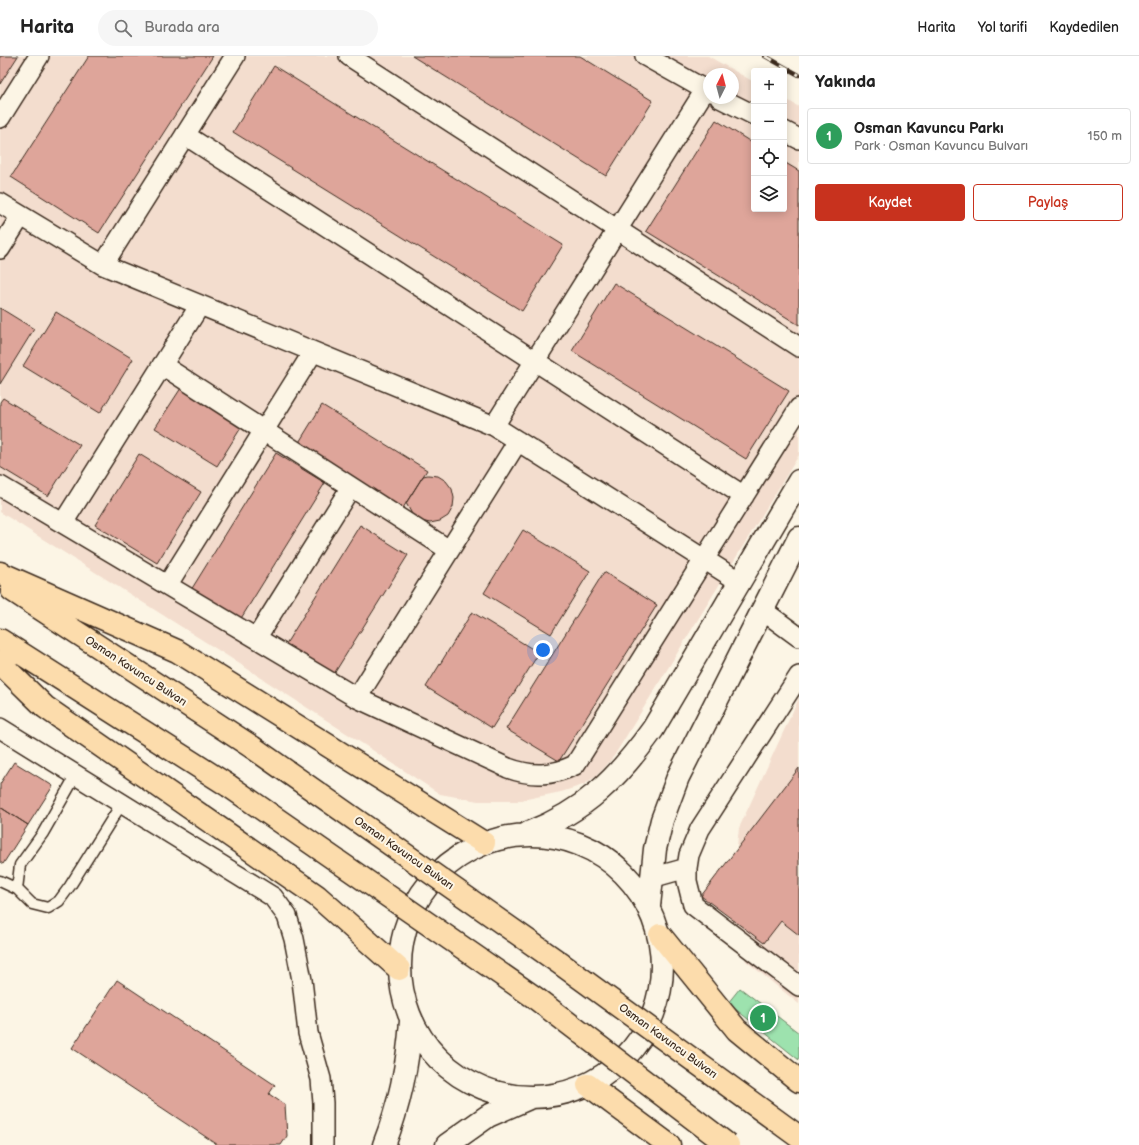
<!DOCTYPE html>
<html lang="tr">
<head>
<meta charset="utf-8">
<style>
  :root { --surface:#fff; --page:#f6f6f6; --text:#222; --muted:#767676; --line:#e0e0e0; --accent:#c8321e }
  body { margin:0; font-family:"Balsamiq Sans",sans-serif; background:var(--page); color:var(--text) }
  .controls { position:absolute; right:12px; top:12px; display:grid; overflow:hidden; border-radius:4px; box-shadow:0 2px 10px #0003 }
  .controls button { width:36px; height:36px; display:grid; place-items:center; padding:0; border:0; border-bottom:1px solid var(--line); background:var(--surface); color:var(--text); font:20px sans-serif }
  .compass { position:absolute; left:703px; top:12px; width:36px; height:36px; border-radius:50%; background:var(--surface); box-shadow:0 2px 10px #0003; rotate:6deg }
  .you { position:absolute; left:543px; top:594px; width:14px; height:14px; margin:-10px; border:3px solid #fff; border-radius:50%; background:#1a73e8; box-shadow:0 0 0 6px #1a73e833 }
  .badge { display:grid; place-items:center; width:26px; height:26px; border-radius:50%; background:var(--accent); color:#fff; font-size:13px; font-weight:700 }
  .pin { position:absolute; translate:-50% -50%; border:2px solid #fff; box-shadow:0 1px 4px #0006 }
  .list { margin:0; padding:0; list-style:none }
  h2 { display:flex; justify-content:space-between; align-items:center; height:52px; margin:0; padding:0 16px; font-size:17px }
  h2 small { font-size:13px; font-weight:400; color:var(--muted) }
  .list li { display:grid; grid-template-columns:26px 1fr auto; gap:12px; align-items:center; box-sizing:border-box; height:56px; margin:0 8px 8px; padding:0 8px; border:1px solid var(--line); border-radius:4px }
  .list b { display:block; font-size:15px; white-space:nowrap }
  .list p { margin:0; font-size:13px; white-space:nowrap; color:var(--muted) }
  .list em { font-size:13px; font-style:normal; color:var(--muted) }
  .actions { display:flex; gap:8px; padding:12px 16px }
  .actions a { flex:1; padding:9px 0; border:1px solid var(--accent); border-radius:4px; text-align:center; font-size:14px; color:var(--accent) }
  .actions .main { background:var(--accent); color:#fff }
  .icon { flex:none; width:22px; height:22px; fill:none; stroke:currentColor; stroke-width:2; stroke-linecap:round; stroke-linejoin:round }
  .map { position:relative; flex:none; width:799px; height:1089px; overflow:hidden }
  header { display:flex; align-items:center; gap:24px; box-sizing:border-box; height:56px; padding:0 20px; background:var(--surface); border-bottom:1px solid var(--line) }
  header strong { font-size:19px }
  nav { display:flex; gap:22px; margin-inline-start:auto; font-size:14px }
  .search { width:280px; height:36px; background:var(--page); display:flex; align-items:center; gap:10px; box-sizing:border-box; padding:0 14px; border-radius:22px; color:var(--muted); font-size:15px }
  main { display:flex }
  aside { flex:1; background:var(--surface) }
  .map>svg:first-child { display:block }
  .built { fill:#f3ddce; fill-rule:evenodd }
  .green { fill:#9de2ae; stroke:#6c8666 }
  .building { fill:#dea59a; stroke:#3b2a1e }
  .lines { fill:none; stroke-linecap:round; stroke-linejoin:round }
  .lane-casing { stroke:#3b2a1e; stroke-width:13 }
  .street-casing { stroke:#3b2a1e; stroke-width:22 }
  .secondary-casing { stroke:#3b2a1e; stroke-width:25 }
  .highway-casing { stroke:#3b2a1e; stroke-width:25 }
  .lane { stroke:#fcf5e5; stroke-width:10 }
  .street { stroke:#fcf5e5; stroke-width:19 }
  .secondary { stroke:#fcf5e5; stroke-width:22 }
  .highway { stroke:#fcdcac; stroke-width:22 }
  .rail-casing { stroke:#3b2a1e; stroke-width:4.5 }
  .rail { stroke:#fcf5e5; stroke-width:3; stroke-dasharray:9; stroke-linecap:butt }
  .highway-bridge-casing { stroke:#3b2a1e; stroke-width:25; stroke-linecap:butt }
  .highway-bridge { stroke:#fcdcac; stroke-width:22 }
  .labels { text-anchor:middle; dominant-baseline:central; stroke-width:4; stroke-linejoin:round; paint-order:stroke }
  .street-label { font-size:11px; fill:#3b2a1e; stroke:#fcf5e5 }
</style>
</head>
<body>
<header>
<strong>Harita</strong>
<div class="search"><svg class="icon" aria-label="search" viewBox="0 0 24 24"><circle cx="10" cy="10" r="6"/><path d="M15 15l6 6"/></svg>Burada ara</div>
<nav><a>Harita</a><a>Yol tarifi</a><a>Kaydedilen</a></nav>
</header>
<main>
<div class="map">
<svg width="799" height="1089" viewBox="0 0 799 1089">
  <rect width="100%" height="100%" fill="#fcf5e5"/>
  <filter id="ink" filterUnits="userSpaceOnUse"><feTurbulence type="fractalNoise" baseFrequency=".025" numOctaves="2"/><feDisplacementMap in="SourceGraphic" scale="8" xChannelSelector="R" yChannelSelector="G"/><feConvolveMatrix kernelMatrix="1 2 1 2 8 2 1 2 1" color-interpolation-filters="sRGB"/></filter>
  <g filter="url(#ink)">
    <path class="built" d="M 0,0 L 708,0 L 754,26 L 754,153 L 784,153 L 784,42 L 799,51 L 799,399 L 614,700 L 605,711 L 595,721 L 583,729 L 561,736 L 517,745 L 478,745 L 440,738 L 226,599 L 0,456 ZM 709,18 L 733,18 L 733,42 L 709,42 Z
      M 799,642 L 799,948 L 746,905 L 729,862 L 739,772 Z"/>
    <path class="green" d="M 740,932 L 799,977 L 799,1004 L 728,947 Z"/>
    <path class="building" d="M 0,0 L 18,0 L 0,28 Z
      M 89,0 L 213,0 L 99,177 L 11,121 Z
      M 412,0 L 580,0 L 653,45 L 606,120 Z
      M 274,10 L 563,189 L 522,255 L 233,76 Z
      M 716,64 L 754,88 L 754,153 L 784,153 L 784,106 L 799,115 L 799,269 L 646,175 Z
      M 614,227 L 789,335 L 746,403 L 572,295 Z
      M 0,252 L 34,273 L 0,328 Z
      M 56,256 L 133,303 L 100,357 L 23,310 Z
      M 183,329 L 244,367 L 217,410 L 155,372 Z
      M 3,342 L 80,389 L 48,440 L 0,411 L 0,346 Z
      M 322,349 L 427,414 L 403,452 L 298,388 Z
      M 276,397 L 325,427 L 240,564 L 191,534 Z
      M 139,398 L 201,436 L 157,507 L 95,469 Z
      M 428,419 L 438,420 L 446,425 L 452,433 L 454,442 L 453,451 L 448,460 L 440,465 L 430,467 L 421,465 L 413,460 L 406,447 L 423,420 Z
      M 360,469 L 408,499 L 332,621 L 284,591 Z
      M 523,474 L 590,515 L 551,578 L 484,537 Z
      M 604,516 L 657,549 L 559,705 L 506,673 Z
      M 472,556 L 539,597 L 492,672 L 426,631 Z
      M 14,706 L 53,730 L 28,769 L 0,751 L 0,728 Z
      M 799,712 L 799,879 L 781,865 L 764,887 L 701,840 Z
      M 0,751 L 28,769 L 3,808 L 0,806 Z
      M 117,924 L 275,1029 L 269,1038 L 285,1049 L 287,1080 L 281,1089 L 218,1089 L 72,992 Z"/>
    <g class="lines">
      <defs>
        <path id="lane" d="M 76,719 L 43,777 L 20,809 L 17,833 L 32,848 L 48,852 L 59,845 L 70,830 L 122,747
          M 0,825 L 17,833"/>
        <path id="street" d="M 349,0 L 799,291
          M 645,0 L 709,36
          M 720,42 L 754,59
          M 0,62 L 39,0
          M 784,75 L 799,83
          M 185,79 L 744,440
          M 0,147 L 103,209 L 494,370 L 740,526
          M 0,193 L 21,160
          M 103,209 L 235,0
          M 162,309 L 449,494
          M 494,370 L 705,34
          M 0,430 L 357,642 L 508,712 C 532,721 552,720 575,709 L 799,352
          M 63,467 L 200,249
          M 168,528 L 313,296
          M 762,554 L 799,581
          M 257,581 L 351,431
          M 799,620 L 700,773 L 689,799 L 687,812 L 687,825 L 693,849 L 799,930
          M 357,642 L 518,385
          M 0,672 L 273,841 L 287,860 L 294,883 L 302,924 L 308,977 L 321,1023 L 323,1047 L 323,1089
          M 651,822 L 687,812"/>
        <path id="secondary" d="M 528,777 C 585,755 618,722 653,673 L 799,425
          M400 910a131 131 0 1 1 262 0a131 131 0 1 1-262 0Z
          M 649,850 L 655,793 L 662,764 L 678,721 L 799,482
          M 384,1089 C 400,1048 408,1009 411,965
          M 447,1089 L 488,1060 L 529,1042"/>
        <path id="highway" d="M 0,517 L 177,595 L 484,787
          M 12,534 L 252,691
          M 0,584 L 229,730
          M 0,607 L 45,651 L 317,840 L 399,913
          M 660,879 L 737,974 L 799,1025
          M 588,1029 L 669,1089"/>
      </defs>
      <use href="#lane" class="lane-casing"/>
      <use href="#street" class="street-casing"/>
      <use href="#secondary" class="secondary-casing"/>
      <use href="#highway" class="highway-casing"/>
      <use href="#lane" class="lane"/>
      <use href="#street" class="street"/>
      <use href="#secondary" class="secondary"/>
      <use href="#highway" class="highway"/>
      <defs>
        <path id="rail" d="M 765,0 L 799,19"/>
      </defs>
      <use href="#rail" class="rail-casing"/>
      <use href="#rail" class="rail"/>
      <defs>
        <path id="highway-bridge" d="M 252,691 L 561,908 L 799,1081
          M 229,730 L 534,941 L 728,1089"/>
      </defs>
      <use href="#highway-bridge" class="highway-bridge-casing"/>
      <use href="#highway-bridge" class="highway-bridge"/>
    </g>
  </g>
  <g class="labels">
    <g class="street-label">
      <text transform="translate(136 615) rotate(33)">Osman Kavuncu Bulvarı</text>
      <text transform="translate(404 797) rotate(35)">Osman Kavuncu Bulvarı</text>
      <text transform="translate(668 985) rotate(36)">Osman Kavuncu Bulvarı</text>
    </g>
  </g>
</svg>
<div class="controls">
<button>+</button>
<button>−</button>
<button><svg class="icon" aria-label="locate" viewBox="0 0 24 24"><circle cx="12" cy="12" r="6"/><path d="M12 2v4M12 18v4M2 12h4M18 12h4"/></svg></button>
<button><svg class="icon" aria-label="layers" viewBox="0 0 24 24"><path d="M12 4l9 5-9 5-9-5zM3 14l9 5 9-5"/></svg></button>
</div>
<svg class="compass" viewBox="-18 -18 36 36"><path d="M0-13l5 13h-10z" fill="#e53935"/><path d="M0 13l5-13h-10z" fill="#767676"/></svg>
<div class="you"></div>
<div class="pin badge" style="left:763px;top:962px;background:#2e9e5b">1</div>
</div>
<aside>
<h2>Yakında<small></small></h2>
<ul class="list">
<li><span class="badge" style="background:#2e9e5b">1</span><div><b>Osman Kavuncu Parkı</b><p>Park · Osman Kavuncu Bulvarı</p></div><em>150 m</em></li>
</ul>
<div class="actions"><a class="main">Kaydet</a><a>Paylaş</a></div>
</aside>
</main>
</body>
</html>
